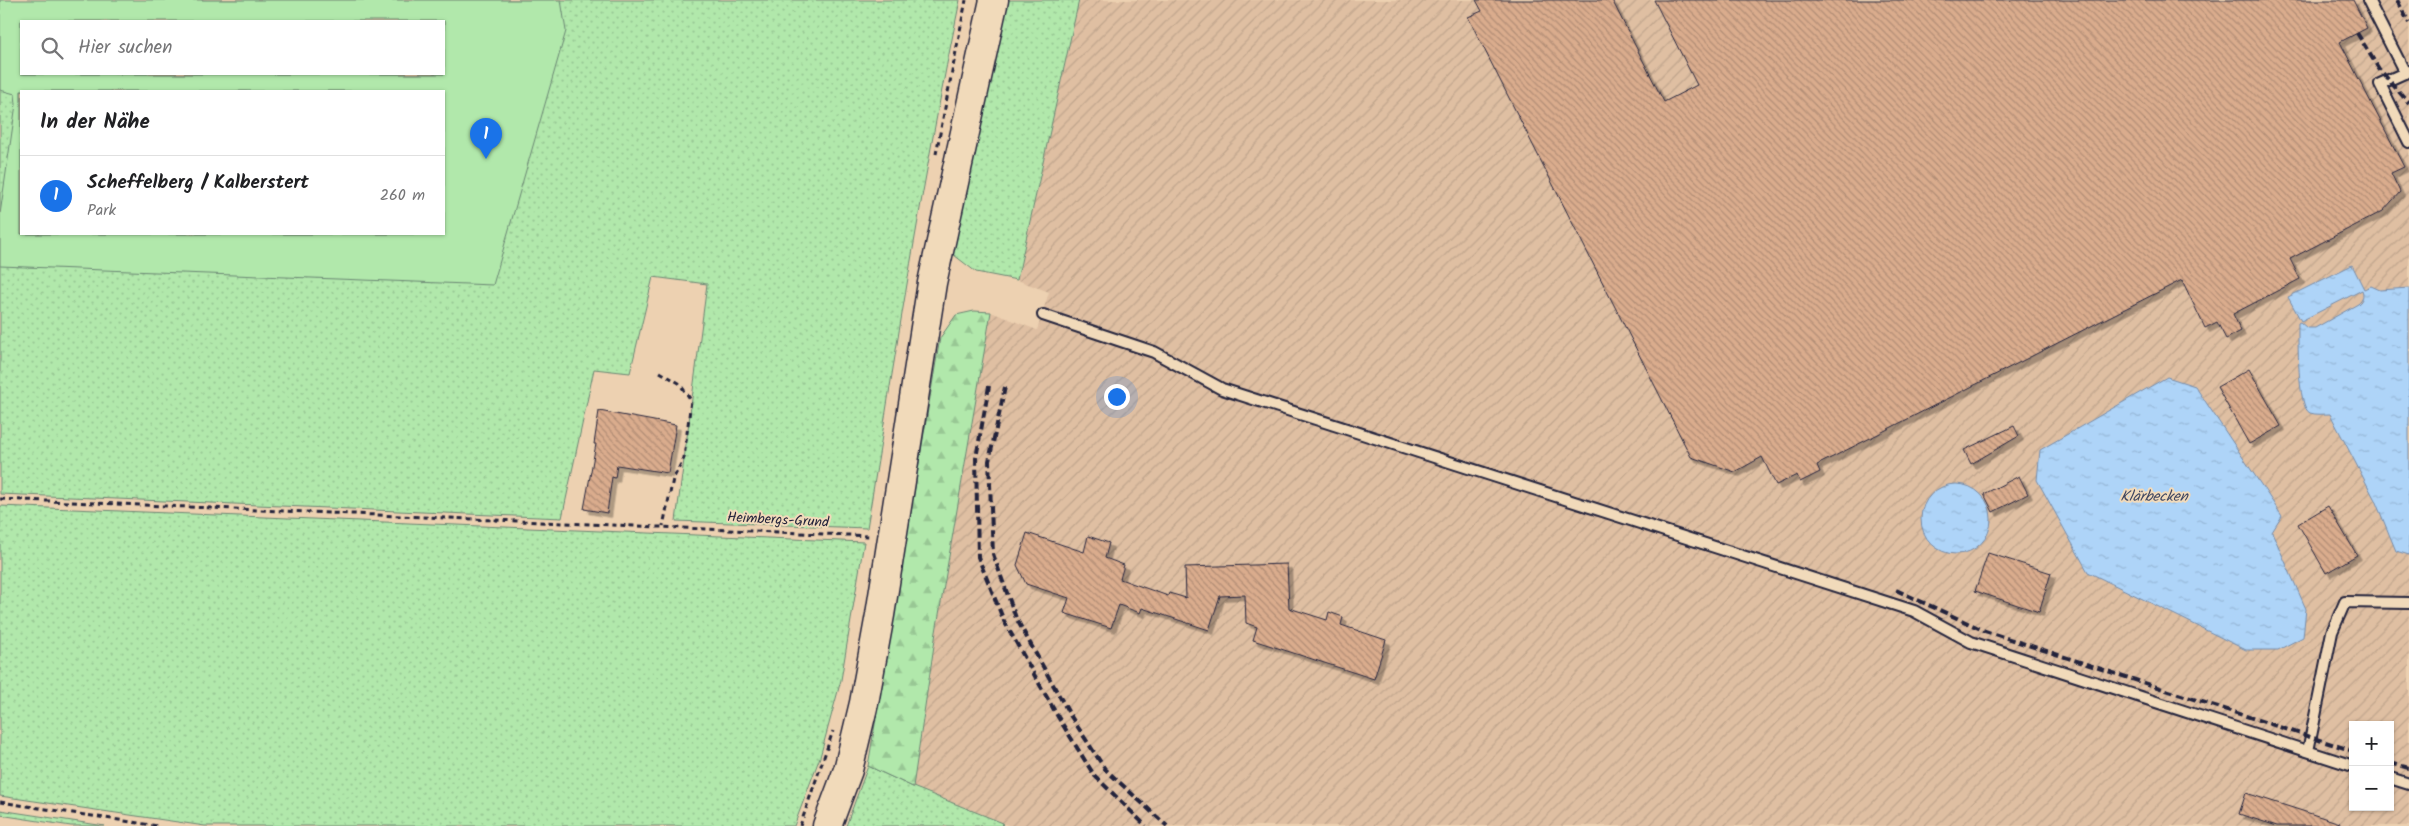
<!DOCTYPE html>
<html lang="de">
<head>
<meta charset="utf-8">
<style>
  :root { --surface:#fff; --page:#f6f6f6; --text:#202124; --muted:#757577; --line:#e0e0e0; --accent:#1a73e8 }
  body { margin:0; font-family:Kalam,sans-serif; background:var(--page); color:var(--text) }
  .controls { position:absolute; right:15px; bottom:15px; display:grid; overflow:hidden; border-radius:0px; box-shadow:0 1px 4px #0004 }
  .controls button { width:45px; height:45px; display:grid; place-items:center; padding:0; border:0; border-bottom:1px solid var(--line); background:var(--surface); color:var(--text); font:25px sans-serif }
  .you { position:absolute; left:1116px; top:396px; width:18px; height:18px; margin:-12px; border:4px solid #fff; border-radius:50%; background:#1a73e8; box-shadow:0 0 0 8px #1a73e833 }
  .badge { display:grid; place-items:center; width:32px; height:32px; border-radius:50%; background:var(--accent); color:#fff; font-size:16px; font-weight:700 }
  .pin { position:absolute; translate:-50% -41px; filter:drop-shadow(0 1px 2px #0008) }
  .pin::after { content:''; position:absolute; top:26px; width:18px; height:15px; background:inherit; clip-path:polygon(0 0,100% 0,50% 100%) }
  .list { margin:0; padding:0; list-style:none }
  h2 { display:flex; justify-content:space-between; align-items:center; height:65px; margin:0; padding:0 20px; font-size:21px }
  h2 small { font-size:16px; font-weight:400; color:var(--muted) }
  .list li { display:grid; grid-template-columns:32px 1fr auto; gap:15px; align-items:center; box-sizing:border-box; height:80px; padding:0 20px; border-top:1px solid var(--line) }
  .list b { display:block; font-size:19px; white-space:nowrap }
  .list p { margin:0; font-size:16px; white-space:nowrap; color:var(--muted) }
  .list em { font-size:16px; font-style:normal; color:var(--muted) }
  .icon { flex:none; width:28px; height:28px; fill:none; stroke:currentColor; stroke-width:2; stroke-linecap:round; stroke-linejoin:round }
  .map { position:relative; flex:none; width:2409px; height:826px; overflow:hidden }
  .search { position:absolute; background:var(--surface); box-shadow:0 1px 4px #0004; left:20px; top:20px; width:425px; height:55px; display:flex; align-items:center; gap:12px; box-sizing:border-box; padding:0 18px; border-radius:0px; color:var(--muted); font-size:19px }
  .panel { position:absolute; background:var(--surface); box-shadow:0 1px 4px #0004; left:20px; top:90px; width:425px; height:145px; border-radius:0px }
  .map>svg:first-child { display:block }
  .industrial { fill:url(#industrial-furrows); fill-rule:evenodd }
  .grass { fill:url(#grass-dots); stroke:#6a8573; fill-rule:evenodd }
  .forest { fill:url(#forest-firs); stroke:#6a8573 }
  .park { fill:#b1e8ab; stroke:#6a8573; fill-rule:evenodd }
  .water { fill:url(#water-ripples); stroke:#768dac }
  .building { fill:url(#building-back-hatch); stroke:#22223b; filter:url(#shadow) }
  .lines { fill:none; stroke-linecap:round; stroke-linejoin:round }
  .lane-casing { stroke:#22223b; stroke-width:14 }
  .primary-casing { stroke:#22223b; stroke-width:31 }
  .path { stroke:#22223b; stroke-width:3; stroke-dasharray:5 4; stroke-linecap:butt }
  .lane { stroke:#f1daba; stroke-width:10 }
  .primary { stroke:#f1daba; stroke-width:28 }
  .rail { stroke:#22223b; stroke-width:4; stroke-dasharray:8 4; stroke-linecap:butt }
  .labels { text-anchor:middle; dominant-baseline:central; stroke-width:4; stroke-linejoin:round; paint-order:stroke }
  .street-label { font-size:14px; fill:#22223b; stroke:#f1daba }
  .water-label { font-size:15px; font-style:italic; fill:#3e4661; stroke:#f1daba }
</style>
</head>
<body>
<div class="map">
<svg width="2409" height="826" viewBox="0 0 2409 826">
  <defs>
    <pattern id="industrial-furrows" width="10" height="10" patternUnits="userSpaceOnUse" patternTransform="scale(1.25)"><rect width="10" height="10" fill="#dfbfa2"/><path d="M-1 1l2-2M0 10L10 0M9 11l2-2" fill="none" stroke="#bfa48c"/></pattern>
    <pattern id="grass-dots" width="8" height="8" patternUnits="userSpaceOnUse" patternTransform="scale(1.25)"><rect width="8" height="8" fill="#b1e8ab"/><path d="M2 2h.1M6 6h.1" fill="none" stroke="#98c794" stroke-width="1.8" stroke-linecap="round"/></pattern>
    <pattern id="forest-firs" width="22" height="20" patternUnits="userSpaceOnUse" patternTransform="scale(1.25)"><rect width="22" height="20" fill="#b1e8ab"/><path d="M5 1l3.5 6h-7zM16 11l3.5 6h-7z" fill="#98c794"/></pattern>
    <pattern id="water-ripples" width="26" height="14" patternUnits="userSpaceOnUse" patternTransform="scale(1.25)"><rect width="26" height="14" fill="#aed4f8"/><path d="M2 4q2-2 4 0t4 0M15 11q2-2 4 0t4 0" fill="none" stroke="#95b6d6"/></pattern>
    <pattern id="building-back-hatch" width="6" height="6" patternUnits="userSpaceOnUse" patternTransform="scale(1.25)"><rect width="6" height="6" fill="#daac8d"/><path d="M-1 5l2 2M0 0l6 6M5-1l2 2" fill="none" stroke="#b08c74"/></pattern>
    <filter id="shadow"><feDropShadow dx="4.5" dy="4.5" stdDeviation="0" flood-color="#0004"/></filter>
  </defs>
  <rect width="100%" height="100%" fill="#edd1b1"/>
  <filter id="ink" filterUnits="userSpaceOnUse"><feTurbulence type="fractalNoise" baseFrequency=".02" numOctaves="2"/><feDisplacementMap in="SourceGraphic" scale="10" xChannelSelector="R" yChannelSelector="G"/><feConvolveMatrix kernelMatrix="1 2 1 2 8 2 1 2 1" color-interpolation-filters="sRGB"/></filter>
  <g filter="url(#ink)">
    <path class="industrial" d="M 1079,0 L 2409,0 L 2409,826 L 1010,826 L 913,787 L 936,632 L 991,312 L 1037,330 L 1049,292 L 1017,280 ZM 2353,725 L 2390,725 L 2390,807 L 2353,807 Z"/>
    <path class="grass" d="M 0,0 L 21,21 L 21,74 L 444,74 L 444,21 L 201,0 L 960,0 C 923,175 896,351 867,528 L 676,521 L 707,284 L 653,277 L 630,373 L 594,369 L 562,518 L 0,494 ZM 21,91 L 444,91 L 444,234 L 21,234 Z
      M 1003,0 L 1079,0 L 1017,280 L 976,272 L 950,252 Z
      M 0,506 L 864,542 L 841,680 L 820,757 L 794,826 L 205,826 L 0,796 Z
      M 868,766 L 913,787 L 1003,823 L 1002,826 L 846,826 Z
      M 0,810 L 105,826 L 71,826 L 0,815 Z"/>
    <path class="forest" d="M 974,311 L 991,312 L 936,632 L 913,787 L 868,766 L 940,338 L 956,315 Z"/>
    <path class="park" d="M 0,0 L 561,0 L 566,31 L 493,285 L 0,266 L 0,214 L 16,104 L 15,94 L 0,90 ZM 21,21 L 444,21 L 444,74 L 21,74 ZM 21,91 L 444,91 L 444,234 L 21,234 Z"/>
    <path class="water" d="M 2352,265 L 2364,289 L 2371,286 L 2380,290 L 2409,288 L 2409,555 L 2396,551 L 2375,500 L 2330,414 C 2324,414 2316,415 2310,413 C 2297,408 2298,337 2298,323 L 2300,322 L 2307,328 L 2315,328 L 2358,304 C 2363,300 2364,295 2362,290 L 2301,321 L 2288,297 Z
      M 2167,377 L 2195,386 L 2282,516 L 2272,532 L 2306,609 L 2303,637 L 2278,650 L 2246,650 L 2088,572 L 2037,480 L 2040,450 Z
      M1921 519a35 35 0 1 1 70 0a35 35 0 1 1-70 0Z"/>
    <path class="building" d="M 1476,0 L 1612,0 L 1664,102 L 1697,85 L 1654,0 L 2353,0 L 2367,28 L 2340,42 L 2404,167 L 2391,173 L 2400,192 L 2383,211 L 2290,259 L 2300,279 L 2233,314 L 2241,331 L 2226,339 L 2217,322 L 2205,328 L 2182,280 L 1817,465 L 1820,472 L 1800,482 L 1797,475 L 1776,485 L 1762,457 L 1735,472 L 1691,457 L 1468,17 L 1482,11 Z
      M 2249,369 L 2281,426 L 2249,444 L 2217,387 Z
      M 599,411 L 676,425 L 668,473 L 617,465 L 615,478 L 612,477 L 607,513 L 584,509 L 596,444 L 594,444 Z
      M 2014,426 L 2019,436 L 1971,464 L 1964,450 Z
      M 2019,476 L 2028,494 L 1993,512 L 1984,494 Z
      M 2328,506 L 2357,555 L 2326,573 L 2298,524 Z
      M 1027,533 L 1084,552 L 1088,536 L 1109,543 L 1105,558 L 1124,565 L 1120,579 L 1168,596 L 1169,593 L 1186,598 L 1185,567 L 1287,564 L 1289,608 L 1327,620 L 1329,612 L 1343,617 L 1341,625 L 1386,640 L 1374,679 L 1253,640 L 1257,627 L 1246,623 L 1245,595 L 1220,596 L 1209,630 L 1142,608 L 1140,613 L 1119,605 L 1111,628 L 1064,613 L 1069,598 L 1026,584 L 1017,565 Z
      M 1988,553 L 2051,573 L 2039,612 L 1975,591 Z
      M 2246,793 L 2340,823 L 2339,826 L 2277,826 L 2239,814 Z"/>
    <g class="lines">
      <defs>
        <path id="lane" d="M 2368,0 L 2405,73
          M 2409,71 L 2380,84 L 2409,142
          M 1043,315 L 1154,352 L 1222,389 L 1914,611 L 1971,642 L 2353,766
          M 2308,751 L 2332,632 L 2345,602 L 2409,603
          M 2390,778 L 2409,784"/>
        <path id="primary" d="M 827,826 L 848,770 L 864,703 L 880,615 L 932,283 L 994,0"/>
      </defs>
      <use href="#lane" class="lane-casing"/>
      <use href="#primary" class="primary-casing"/>
      <path class="path" d="M 936,154 L 966,0
        M 660,372 L 679,383 L 691,400 L 684,458 L 673,479 L 663,526
        M 0,499 L 871,536
        M 0,802 L 158,826
        M 800,826 L 833,731"/>
      <use href="#lane" class="lane"/>
      <use href="#primary" class="primary"/>
      <path class="rail" d="M 2397,0 L 2409,23
        M 2357,33 L 2379,69 L 2409,103
        M 989,386 L 976,458 L 978,557 L 1004,621 L 1058,717 L 1094,775 L 1146,826
        M 1005,387 L 989,461 L 993,554 L 1016,618 L 1070,715 L 1105,769 L 1167,826
        M 1896,590 L 1985,631 L 2353,751
        M 2390,763 L 2409,768"/>
    </g>
  </g>
  <g class="labels">
    <g class="street-label">
      <text transform="translate(778 520) rotate(3)">Heimbergs-Grund</text>
    </g>
    <g class="water-label">
      <text x="2154" y="497">Klärbecken</text>
    </g>
  </g>
</svg>
<div class="controls">
<button>+</button>
<button>−</button>
</div>
<div class="you"></div>
<div class="pin badge" style="left:486px;top:159px">1</div>
<div class="search"><svg class="icon" aria-label="search" viewBox="0 0 24 24"><circle cx="10" cy="10" r="6"/><path d="M15 15l6 6"/></svg>Hier suchen</div>
<section class="panel">
<h2>In der Nähe<small></small></h2>
<ul class="list">
<li><span class="badge">1</span><div><b>Scheffelberg / Kalberstert</b><p>Park</p></div><em>260 m</em></li>
</ul>
</section>
</div>
</body>
</html>
